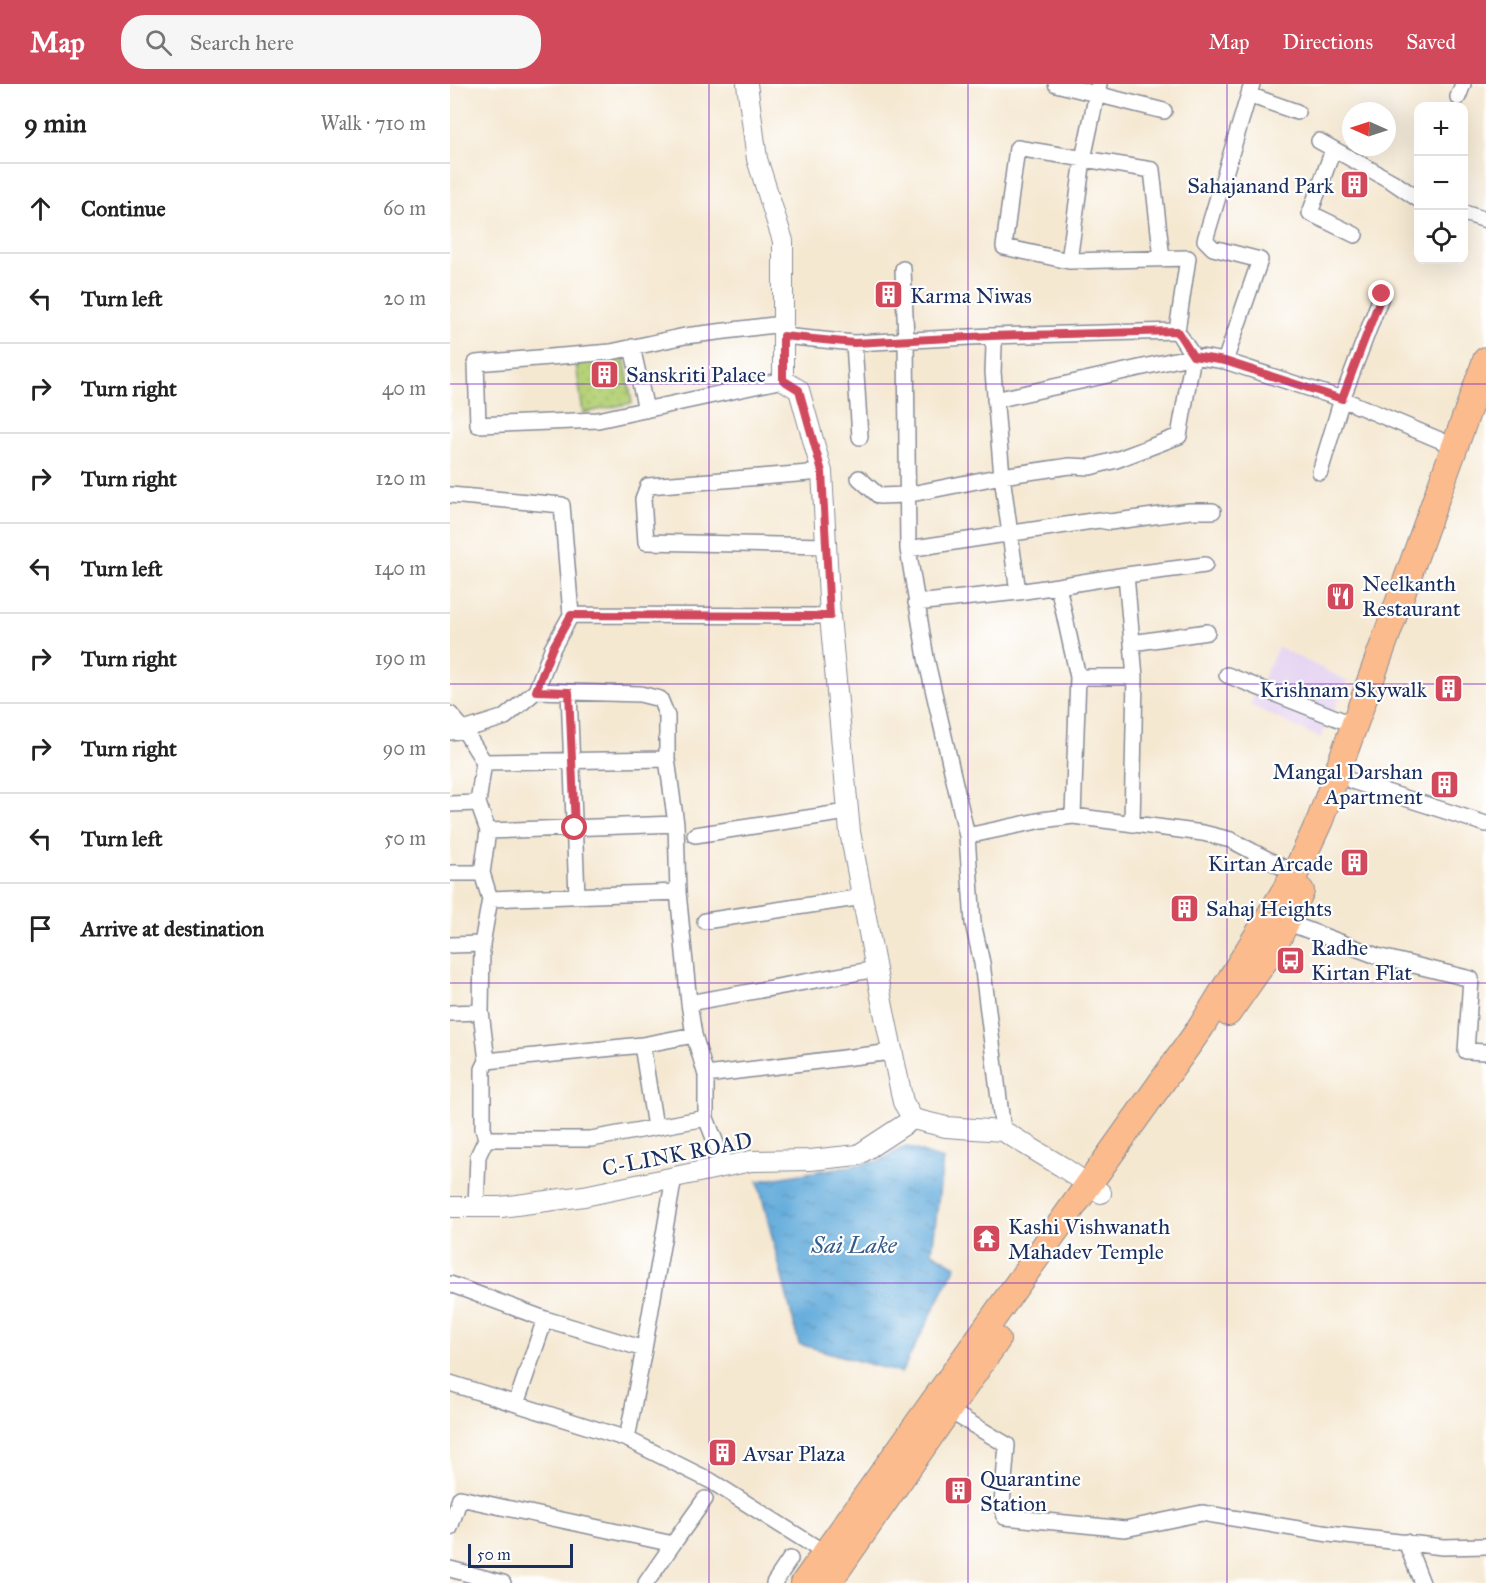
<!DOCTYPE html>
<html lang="en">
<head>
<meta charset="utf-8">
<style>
  :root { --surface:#fff; --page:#f6f6f6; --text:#222; --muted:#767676; --line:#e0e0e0; --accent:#d1495b }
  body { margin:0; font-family:"IM FELL Great Primer",serif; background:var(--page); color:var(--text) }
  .controls { position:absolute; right:18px; top:18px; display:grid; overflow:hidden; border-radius:12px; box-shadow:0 6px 24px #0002 }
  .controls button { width:54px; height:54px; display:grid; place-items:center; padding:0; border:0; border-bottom:2px solid var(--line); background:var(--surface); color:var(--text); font:30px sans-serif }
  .compass { position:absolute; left:892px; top:18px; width:54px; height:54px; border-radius:50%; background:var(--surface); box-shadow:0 6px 24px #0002; rotate:273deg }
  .scale { position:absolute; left:18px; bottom:15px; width:105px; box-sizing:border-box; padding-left:6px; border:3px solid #1b2f5e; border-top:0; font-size:16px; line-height:21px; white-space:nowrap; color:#1b2f5e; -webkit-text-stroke:4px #fff; paint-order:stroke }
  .stop { position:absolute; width:18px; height:18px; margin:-14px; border:4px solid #d1495b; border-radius:50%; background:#fff }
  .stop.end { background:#d1495b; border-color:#fff; box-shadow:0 2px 6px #0008 }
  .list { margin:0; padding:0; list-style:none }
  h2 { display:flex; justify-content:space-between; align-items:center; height:78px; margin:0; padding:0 24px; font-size:26px }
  h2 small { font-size:20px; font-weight:400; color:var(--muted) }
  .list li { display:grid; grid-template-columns:39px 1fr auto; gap:18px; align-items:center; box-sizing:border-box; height:90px; padding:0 24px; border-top:2px solid var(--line) }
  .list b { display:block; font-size:22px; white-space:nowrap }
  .list em { font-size:20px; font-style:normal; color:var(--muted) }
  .icon { flex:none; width:33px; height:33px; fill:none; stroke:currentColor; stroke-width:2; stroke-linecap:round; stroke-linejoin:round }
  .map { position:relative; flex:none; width:1036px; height:1499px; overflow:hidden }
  header { display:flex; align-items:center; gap:36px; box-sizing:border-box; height:84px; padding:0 30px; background:var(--accent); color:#fff }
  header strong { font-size:28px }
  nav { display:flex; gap:33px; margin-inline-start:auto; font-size:21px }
  .search { width:420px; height:54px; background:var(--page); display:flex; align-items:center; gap:15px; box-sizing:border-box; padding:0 21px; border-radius:24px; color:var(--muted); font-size:22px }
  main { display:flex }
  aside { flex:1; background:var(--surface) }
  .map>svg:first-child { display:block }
  .built { fill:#e5d3f1 }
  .green { fill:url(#green-dots); stroke:#68806b; stroke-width:1.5 }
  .water { fill:url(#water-ripples); stroke:#406e9c; stroke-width:1.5 }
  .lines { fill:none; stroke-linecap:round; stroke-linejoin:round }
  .minor-casing { stroke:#888c98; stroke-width:18 }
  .tertiary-casing { stroke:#888c98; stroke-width:22 }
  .trunk-casing { stroke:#888c98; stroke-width:28 }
  .minor { stroke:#fff; stroke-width:15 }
  .tertiary { stroke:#fff; stroke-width:20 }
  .trunk { stroke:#fbbb8c; stroke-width:26 }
  .route { stroke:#d1495b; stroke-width:8 }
  .grid { fill:none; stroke:#7b2cbf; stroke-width:1.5; stroke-opacity:0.55 }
  .labels { text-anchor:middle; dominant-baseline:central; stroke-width:4.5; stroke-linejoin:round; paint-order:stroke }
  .poi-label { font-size:22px; fill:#1b2f5e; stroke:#fff; text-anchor:start }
  .street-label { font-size:22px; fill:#1b2f5e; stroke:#fff }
  .water-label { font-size:24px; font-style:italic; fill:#355b8a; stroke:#fff }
</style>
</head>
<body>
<header>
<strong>Map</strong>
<div class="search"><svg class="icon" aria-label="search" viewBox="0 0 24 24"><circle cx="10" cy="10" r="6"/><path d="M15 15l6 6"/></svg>Search here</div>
<nav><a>Map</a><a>Directions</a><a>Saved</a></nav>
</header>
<main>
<aside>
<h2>9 min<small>Walk · 710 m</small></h2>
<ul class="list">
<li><svg class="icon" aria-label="ahead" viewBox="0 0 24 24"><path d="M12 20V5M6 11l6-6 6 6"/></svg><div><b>Continue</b></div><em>60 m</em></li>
<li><svg class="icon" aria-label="left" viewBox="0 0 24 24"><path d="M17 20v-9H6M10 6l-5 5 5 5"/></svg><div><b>Turn left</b></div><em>20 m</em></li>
<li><svg class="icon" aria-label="right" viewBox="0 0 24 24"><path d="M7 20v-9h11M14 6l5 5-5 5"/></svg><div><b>Turn right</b></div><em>40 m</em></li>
<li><svg class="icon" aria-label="right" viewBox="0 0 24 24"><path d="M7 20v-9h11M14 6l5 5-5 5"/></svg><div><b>Turn right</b></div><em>120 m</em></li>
<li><svg class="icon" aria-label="left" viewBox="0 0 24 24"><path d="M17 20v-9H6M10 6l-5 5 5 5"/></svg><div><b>Turn left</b></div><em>140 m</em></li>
<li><svg class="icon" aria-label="right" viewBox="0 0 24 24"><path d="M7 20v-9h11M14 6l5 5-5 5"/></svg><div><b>Turn right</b></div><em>190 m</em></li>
<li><svg class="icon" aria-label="right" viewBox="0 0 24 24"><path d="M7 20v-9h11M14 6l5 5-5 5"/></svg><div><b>Turn right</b></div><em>90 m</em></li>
<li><svg class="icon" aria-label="left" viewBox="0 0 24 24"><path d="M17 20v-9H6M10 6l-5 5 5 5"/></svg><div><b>Turn left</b></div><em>50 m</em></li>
<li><svg class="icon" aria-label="arrive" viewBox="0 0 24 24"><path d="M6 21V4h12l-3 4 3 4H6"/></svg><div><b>Arrive at destination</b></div></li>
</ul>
</aside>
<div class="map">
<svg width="1036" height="1499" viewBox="0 0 1036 1499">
  <defs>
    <pattern id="green-dots" width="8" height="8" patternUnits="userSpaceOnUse" patternTransform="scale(1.5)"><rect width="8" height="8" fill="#b6d278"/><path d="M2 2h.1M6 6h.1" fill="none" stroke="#9cb56a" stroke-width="1.8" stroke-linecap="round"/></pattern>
    <pattern id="water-ripples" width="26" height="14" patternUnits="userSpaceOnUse" patternTransform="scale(1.5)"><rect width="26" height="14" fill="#64acdb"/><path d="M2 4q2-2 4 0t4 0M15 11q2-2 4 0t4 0" fill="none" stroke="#528cb5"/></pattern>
  </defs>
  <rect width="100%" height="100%" fill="#fff"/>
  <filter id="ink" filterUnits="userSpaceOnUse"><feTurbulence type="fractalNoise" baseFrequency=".0167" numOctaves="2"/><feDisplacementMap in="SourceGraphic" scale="12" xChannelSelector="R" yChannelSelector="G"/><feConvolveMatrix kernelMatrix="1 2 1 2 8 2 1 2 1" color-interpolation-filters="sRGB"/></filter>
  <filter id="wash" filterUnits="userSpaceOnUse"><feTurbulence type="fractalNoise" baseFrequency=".008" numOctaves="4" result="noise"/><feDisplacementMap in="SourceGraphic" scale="24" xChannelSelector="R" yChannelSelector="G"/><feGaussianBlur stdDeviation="1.35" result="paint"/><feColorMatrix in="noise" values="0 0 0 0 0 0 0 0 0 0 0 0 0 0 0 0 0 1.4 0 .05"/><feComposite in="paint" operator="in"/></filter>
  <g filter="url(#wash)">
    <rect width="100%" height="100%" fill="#f5e8d1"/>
    <path class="built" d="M 828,563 L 898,597 L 870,654 L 800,621 Z"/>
    <path class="green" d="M 174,273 L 182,319 L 133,329 L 126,280 Z"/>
    <path class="water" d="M 455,1062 L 493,1076 L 482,1168 L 506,1182 L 451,1289 L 349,1260 L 308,1097 L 430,1077 Z"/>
  </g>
  <g filter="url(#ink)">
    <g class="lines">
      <defs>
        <path id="minor" d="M 606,0 L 714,27
          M 799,11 L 847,28
          M 1008,13 L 1013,0
          M 869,57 L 943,98 L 968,115
          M 883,66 L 860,129 L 905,151
          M 1014,129 L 1036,136
          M 712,175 L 702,86 L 567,64 L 554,163 L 619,177 L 738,174 L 727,247
          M 619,177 L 633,75 L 649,0
          M 453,185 L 456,255 L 458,465 L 476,574 L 517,752 L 523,839 L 532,879 L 553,1047
          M 332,240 L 235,252 L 161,268 L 26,279 L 28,341 L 148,336 L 333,296
          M 333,252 L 404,259 L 540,252 L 544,262 L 543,288 L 552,392 L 568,508 L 466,519
          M 540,252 L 727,247 L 743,272 L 545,316
          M 404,259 L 410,353
          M 182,263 L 196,326
          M 775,277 L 810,176 L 763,164 L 755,156 L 802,0
          M 372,388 L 198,402 L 193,415 L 196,458 L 376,462
          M 870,388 L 892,315 L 932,210
          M 409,394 L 429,412 L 456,411 L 552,392 L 620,382 L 640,383 L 666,376 L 729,352 L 743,272 L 775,277 L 892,315 L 1004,362
          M 0,411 L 112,421 L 121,531 L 102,565 L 86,607 L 55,633 L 14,646 L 0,648
          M 458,465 L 649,436 L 660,438 L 740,427 L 763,427
          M 676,491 L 755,481
          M 568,508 L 608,502
          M 121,531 L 380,532
          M 682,559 L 757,548
          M 777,591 L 904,641
          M 628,593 L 608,502 L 676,491 L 685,593 L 682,740
          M 685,593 L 628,593 L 623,732 L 753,749 L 781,756 L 845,790
          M 86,607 L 190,610 L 210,615 L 217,632 L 217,675 L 226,740 L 228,808 L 239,919 L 244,951 L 256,991 L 256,1034 L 275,1082
          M 119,608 L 127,812
          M 0,630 L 14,646 L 34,678 L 28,719 L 38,747 L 32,789 L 40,815 L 32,860 L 31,928 L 37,977 L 33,985 L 33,1044 L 36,1055 L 28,1072 L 26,1123
          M 34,678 L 217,675
          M 902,697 L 1036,740
          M 0,720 L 28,719
          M 38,747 L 226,740
          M 245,751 L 397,728
          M 517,752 L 592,736 L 623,732
          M 0,789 L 32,789
          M 40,815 L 228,808
          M 255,837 L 413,813
          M 836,838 L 927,872 L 1021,895 L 1016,967 L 1036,968
          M 0,861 L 32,860
          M 239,919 L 426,885
          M 0,929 L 31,928
          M 192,961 L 205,1043
          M 37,977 L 192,961 L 244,951
          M 256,991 L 442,968
          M 36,1055 L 141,1055 L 256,1034
          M 0,1200 L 95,1235 L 194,1265 L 177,1355 L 261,1397 L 375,1469
          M 194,1265 L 224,1093
          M 0,1299 L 177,1355
          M 66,1320 L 95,1235
          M 493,1323 L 557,1361 L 552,1420 L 555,1433 L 675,1445 L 752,1429 L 879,1450 L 993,1463 L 1036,1462
          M 0,1444 L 10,1414 L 223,1460 L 196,1499
          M 956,1458 L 972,1499
          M 223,1460 L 255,1415
          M 0,1485 L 53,1499
          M 324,1499 L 340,1475"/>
        <path id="tertiary" d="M 297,0 L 307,75 L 333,157 L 333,296 L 349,306 L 372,388 L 380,532 L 400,748 L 433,923 L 453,1018 L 463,1035
          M 0,1123 L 51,1123 L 134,1112 L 301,1077 L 360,1076 L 408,1071 L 463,1035 L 496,1043 L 553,1047 L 611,1082 L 651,1109"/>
        <path id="trunk" d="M 778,929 L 823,865 L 851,807
          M 354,1499 L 751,943 L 845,790 L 870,736 L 1036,276
          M 378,1499 L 547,1256"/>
      </defs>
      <use href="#minor" class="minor-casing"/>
      <use href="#tertiary" class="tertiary-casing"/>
      <use href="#trunk" class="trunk-casing"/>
      <use href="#minor" class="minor"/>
      <use href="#tertiary" class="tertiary"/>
      <use href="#trunk" class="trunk"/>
    </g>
  </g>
  <g class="lines" filter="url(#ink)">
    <path class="route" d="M 125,744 L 119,608 L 86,607 L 102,565 L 121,531 L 380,532 L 372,388 L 349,306 L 333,296 L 333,252 L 404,259 L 540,252 L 727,247 L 743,272 L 775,277 L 892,315 L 932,210"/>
  </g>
  <path class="grid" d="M 259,0 L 259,1499M 518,0 L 518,1499M 777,0 L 777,1499M 0,300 L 1036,300M 0,600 L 1036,600M 0,899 L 1036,899M 0,1199 L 1036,1199"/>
  <defs>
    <symbol id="building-square" viewBox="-11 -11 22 22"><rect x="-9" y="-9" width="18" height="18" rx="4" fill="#d1495b" stroke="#fff"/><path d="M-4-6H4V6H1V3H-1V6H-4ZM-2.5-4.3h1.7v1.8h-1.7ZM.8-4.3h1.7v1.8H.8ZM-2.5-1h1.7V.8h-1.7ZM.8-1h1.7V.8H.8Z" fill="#fff"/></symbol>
    <symbol id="restaurant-square" viewBox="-11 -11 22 22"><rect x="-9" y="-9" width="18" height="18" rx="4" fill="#d1495b" stroke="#fff"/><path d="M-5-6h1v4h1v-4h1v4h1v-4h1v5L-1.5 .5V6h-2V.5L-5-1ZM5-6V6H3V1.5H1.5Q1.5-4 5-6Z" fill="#fff"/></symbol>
    <symbol id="bus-square" viewBox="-11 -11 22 22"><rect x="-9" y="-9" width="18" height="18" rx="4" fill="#d1495b" stroke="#fff"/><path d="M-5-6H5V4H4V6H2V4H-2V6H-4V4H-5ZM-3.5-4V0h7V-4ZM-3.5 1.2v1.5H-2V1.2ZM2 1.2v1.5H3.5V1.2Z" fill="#fff"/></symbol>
    <symbol id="temple-square" viewBox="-11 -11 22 22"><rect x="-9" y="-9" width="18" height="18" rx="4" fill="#d1495b" stroke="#fff"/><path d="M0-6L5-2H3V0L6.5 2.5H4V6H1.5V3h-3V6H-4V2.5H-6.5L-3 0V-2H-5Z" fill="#fff"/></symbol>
  </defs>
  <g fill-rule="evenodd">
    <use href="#building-square" x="888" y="84" width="33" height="33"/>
    <use href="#building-square" x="422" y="194" width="33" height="33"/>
    <use href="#building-square" x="138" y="274" width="33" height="33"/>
    <use href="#restaurant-square" x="874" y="496" width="33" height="33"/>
    <use href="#building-square" x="982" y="588" width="33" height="33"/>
    <use href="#building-square" x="978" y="684" width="33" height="33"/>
    <use href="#building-square" x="888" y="762" width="33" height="33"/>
    <use href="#building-square" x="718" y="808" width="33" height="33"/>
    <use href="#bus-square" x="824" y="860" width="33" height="33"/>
    <use href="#temple-square" x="520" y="1138" width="33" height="33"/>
    <use href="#building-square" x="256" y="1352" width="33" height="33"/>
    <use href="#building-square" x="492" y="1390" width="33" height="33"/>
  </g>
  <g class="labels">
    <g class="poi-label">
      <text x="884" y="101" text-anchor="end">Sahajanand Park</text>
      <text x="460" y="211">Karma Niwas</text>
      <text x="176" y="290">Sanskriti Palace</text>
      <text x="912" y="499">Neelkanth<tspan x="912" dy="25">Restaurant</tspan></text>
      <text x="977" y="605" text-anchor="end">Krishnam Skywalk</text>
      <text x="973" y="687" text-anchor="end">Mangal Darshan<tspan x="973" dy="25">Apartment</tspan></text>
      <text x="883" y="779" text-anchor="end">Kirtan Arcade</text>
      <text x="756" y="824">Sahaj Heights</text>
      <text x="861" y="863">Radhe<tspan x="861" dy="25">Kirtan Flat</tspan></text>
      <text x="558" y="1142">Kashi Vishwanath<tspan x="558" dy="25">Mahadev Temple</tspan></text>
      <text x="293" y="1369">Avsar Plaza</text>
      <text x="530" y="1394">Quarantine<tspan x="530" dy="25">Station</tspan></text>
    </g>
    <g class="street-label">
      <text transform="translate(227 1070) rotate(-11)">C-LINK ROAD</text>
    </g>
    <g class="water-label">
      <text x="404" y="1161">Sai Lake</text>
    </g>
  </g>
</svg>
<div class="controls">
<button>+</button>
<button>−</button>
<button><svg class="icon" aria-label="locate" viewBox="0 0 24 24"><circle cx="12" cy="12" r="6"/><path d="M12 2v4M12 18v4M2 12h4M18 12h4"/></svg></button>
</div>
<svg class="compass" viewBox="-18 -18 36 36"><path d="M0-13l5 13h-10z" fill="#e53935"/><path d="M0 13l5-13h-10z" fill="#767676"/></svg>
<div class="scale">50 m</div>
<div class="stop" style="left:125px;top:744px"></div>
<div class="stop end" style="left:932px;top:210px"></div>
</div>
</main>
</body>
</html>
